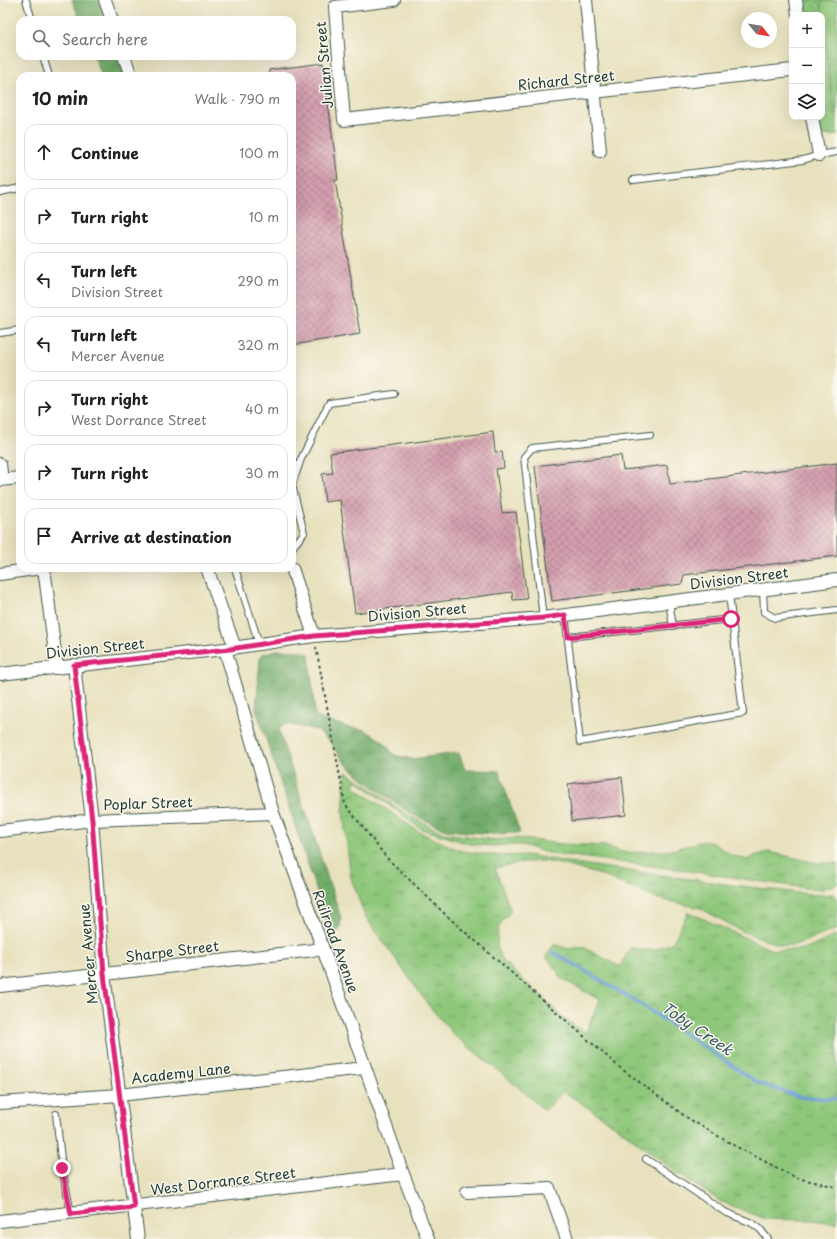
<!DOCTYPE html>
<html lang="en">
<head>
<meta charset="utf-8">
<style>
  :root { --surface:#fff; --page:#f2f2f2; --text:#202124; --muted:#757577; --line:#e0e0e0 }
  body { margin:0; font-family:"Playpen Sans",sans-serif; background:var(--page); color:var(--text) }
  .controls { position:absolute; right:12px; top:12px; display:grid; overflow:hidden; border-radius:8px; box-shadow:0 4px 16px #0002 }
  .controls button { width:36px; height:36px; display:grid; place-items:center; padding:0; border:0; border-bottom:1px solid var(--line); background:var(--surface); color:var(--text); font:20px sans-serif }
  .compass { position:absolute; left:741px; top:12px; width:36px; height:36px; border-radius:50%; background:var(--surface); box-shadow:0 4px 16px #0002; rotate:120deg }
  .stop { position:absolute; width:12px; height:12px; margin:-9px; border:3px solid #db2777; border-radius:50%; background:#fff }
  .stop.end { background:#db2777; border-color:#fff; box-shadow:0 1px 4px #0008 }
  .list { margin:0; padding:0; list-style:none }
  h2 { display:flex; justify-content:space-between; align-items:center; height:52px; margin:0; padding:0 16px; font-size:17px }
  h2 small { font-size:13px; font-weight:400; color:var(--muted) }
  .list li { display:grid; grid-template-columns:26px 1fr auto; gap:12px; align-items:center; box-sizing:border-box; height:56px; margin:0 8px 8px; padding:0 8px; border:1px solid var(--line); border-radius:12px }
  .list b { display:block; font-size:15px; white-space:nowrap }
  .list p { margin:0; font-size:13px; white-space:nowrap; color:var(--muted) }
  .list em { font-size:13px; font-style:normal; color:var(--muted) }
  .icon { flex:none; width:22px; height:22px; fill:none; stroke:currentColor; stroke-width:2; stroke-linecap:round; stroke-linejoin:round }
  .map { position:relative; flex:none; width:837px; height:1239px; overflow:hidden }
  .search { position:absolute; background:var(--surface); box-shadow:0 4px 16px #0002; left:16px; top:16px; width:280px; height:44px; display:flex; align-items:center; gap:10px; box-sizing:border-box; padding:0 14px; border-radius:12px; color:var(--muted); font-size:15px }
  .panel { position:absolute; background:var(--surface); box-shadow:0 4px 16px #0002; left:16px; top:72px; width:280px; height:500px; border-radius:12px }
  .map>svg:first-child { display:block }
  .grass { fill:url(#grass-tufts); stroke:#568257 }
  .forest { fill:url(#forest-crowns); stroke:#48744f }
  .park { fill:url(#park-dots); stroke:#568257 }
  .garden { fill:#8ec77a; stroke:#568257 }
  .lines { fill:none; stroke-linecap:round; stroke-linejoin:round }
  .stream { stroke:#6c9dd6; stroke-width:3.5 }
  .building { fill:url(#building-cross-hatch) }
  .service-casing { stroke:#3d5649; stroke-width:8 }
  .minor-casing { stroke:#3d5649; stroke-width:14 }
  .path { stroke:#3d5649; stroke-width:2; stroke-dasharray:3 3; stroke-linecap:butt }
  .service { stroke:#fff; stroke-width:6 }
  .minor { stroke:#fff; stroke-width:12 }
  .route { stroke:#db2777; stroke-width:5 }
  .labels { text-anchor:middle; dominant-baseline:central; stroke-width:3; stroke-linejoin:round; paint-order:stroke }
  .street-label { font-size:14px; fill:#1f3d34; stroke:#fbf7ec }
  .water-label { font-size:15px; font-style:italic; fill:#365a65; stroke:#fbf7ec }
</style>
</head>
<body>
<div class="map">
<svg width="837" height="1239" viewBox="0 0 837 1239">
  <defs>
    <pattern id="grass-tufts" width="24" height="20" patternUnits="userSpaceOnUse"><rect width="24" height="20" fill="#8ec77a"/><path d="M3 7l-1-3M5 7V3M7 7l1-3M15 17l-1-3M17 17v-4M19 17l1-3" fill="none" stroke="#73a365"/></pattern>
    <pattern id="forest-crowns" width="20" height="18" patternUnits="userSpaceOnUse"><rect width="20" height="18" fill="#72ac6a"/><path d="M2 6a3 3 0 1 1 6 0M12 15a3 3 0 1 1 6 0" fill="none" stroke="#5d8d58"/></pattern>
    <pattern id="park-dots" width="8" height="8" patternUnits="userSpaceOnUse"><rect width="8" height="8" fill="#8ec77a"/><path d="M2 2h.1M6 6h.1" fill="none" stroke="#73a365" stroke-width="1.8" stroke-linecap="round"/></pattern>
    <pattern id="building-cross-hatch" width="8" height="8" patternUnits="userSpaceOnUse"><rect width="8" height="8" fill="#d49faf"/><path d="M0 0l8 8M0 8l8-8" fill="none" stroke="#ab838f"/></pattern>
  </defs>
  <rect width="100%" height="100%" fill="#fbf7ec"/>
  <filter id="ink" filterUnits="userSpaceOnUse"><feTurbulence type="fractalNoise" baseFrequency=".025" numOctaves="2"/><feDisplacementMap in="SourceGraphic" scale="8" xChannelSelector="R" yChannelSelector="G"/><feConvolveMatrix kernelMatrix="1 2 1 2 8 2 1 2 1" color-interpolation-filters="sRGB"/></filter>
  <filter id="wash" filterUnits="userSpaceOnUse"><feTurbulence type="fractalNoise" baseFrequency=".012" numOctaves="4" result="noise"/><feDisplacementMap in="SourceGraphic" scale="16" xChannelSelector="R" yChannelSelector="G"/><feGaussianBlur stdDeviation="0.9" result="paint"/><feColorMatrix in="noise" values="0 0 0 0 0 0 0 0 0 0 0 0 0 0 0 0 0 1.4 0 .05"/><feComposite in="paint" operator="in"/></filter>
  <g filter="url(#wash)">
    <rect width="100%" height="100%" fill="#e8e1be"/>
    <path class="grass" d="M 346,772 L 365,784 L 406,814 L 443,833 L 495,840 L 515,838 L 562,844 L 606,846 L 625,853 L 672,850 L 702,841 L 713,843 L 731,855 L 748,860 L 756,855 L 769,852 L 817,863 L 837,863 L 837,884 L 819,890 L 676,869 L 548,853 L 522,845 L 506,845 L 493,846 L 470,844 L 421,829 L 356,780 L 354,787 L 419,832 L 461,851 L 502,856 L 526,855 L 594,866 L 740,886 L 818,895 L 833,894 L 835,896 L 837,900 L 837,929 L 795,945 L 782,945 L 765,940 L 742,931 L 700,908 L 655,898 L 601,875 L 564,865 L 544,861 L 524,862 L 495,868 L 511,911 L 502,921 L 498,929 L 497,949 L 503,961 L 564,1018 L 585,1033 L 600,1000 L 559,977 L 558,972 L 546,957 L 554,944 L 568,949 L 583,947 L 620,967 L 631,947 L 643,950 L 655,950 L 673,942 L 688,912 L 772,950 L 797,950 L 809,948 L 837,935 L 837,1223 L 812,1220 L 765,1219 L 720,1201 L 675,1171 L 620,1129 L 563,1091 L 545,1111 L 516,1085 L 455,1036 L 429,1006 L 365,916 L 351,878 L 343,813 Z"/>
    <path class="forest" d="M 72,0 L 98,0 L 106,20 L 80,20 Z
      M 94,56 L 118,56 L 125,76 L 102,76 Z
      M 277,650 L 301,651 L 309,654 L 315,714 L 318,718 L 347,727 L 365,730 L 384,742 L 394,755 L 411,759 L 459,753 L 465,770 L 499,771 L 520,833 L 493,834 L 446,830 L 410,813 L 364,780 L 345,763 L 331,743 L 317,730 L 287,724 L 282,725 L 279,731 L 341,918 L 340,927 L 336,933 L 330,931 L 256,709 L 260,658 L 263,654 Z"/>
    <path class="park" d="M 804,0 L 837,0 L 837,135 L 817,136 L 815,117 L 822,117 L 822,15 L 806,15 Z"/>
    <path class="garden" d="M 837,0 L 837,57 L 827,58 L 821,2 Z
      M 837,63 L 837,115 L 835,115 L 828,65 Z"/>
    <g class="lines">
      <path class="stream" d="M 553,952 L 639,1003 L 758,1083 L 800,1097 L 837,1099"/>
    </g>
    <g id="blocks">
      <path class="building" d="M 323,63 L 338,180 L 335,180 L 360,334 L 292,345 L 292,76 L 270,76 L 269,70 Z
        M 493,432 L 495,452 L 502,451 L 504,468 L 496,469 L 502,513 L 516,512 L 527,599 L 513,600 L 512,592 L 355,613 L 340,500 L 325,502 L 322,474 L 333,473 L 330,453 Z
        M 621,455 L 623,470 L 667,465 L 670,484 L 837,463 L 837,556 L 684,575 L 682,584 L 552,601 L 535,466 Z
        M 622,777 L 626,815 L 572,821 L 568,784 Z"/>
    </g>
  </g>
  <g filter="url(#ink)">
    <use href="#blocks" fill-opacity="0" stroke="#3d5649" stroke-width="1"/>
    <g class="lines">
      <defs>
        <path id="service" d="M 26,0 L 32,20
          M 43,56 L 49,76
          M 633,180 L 803,160 L 819,155 L 837,152
          M 0,192 L 20,188
          M 0,333 L 20,330
          M 292,485 L 301,459 L 329,403 L 394,394
          M 292,485 L 304,533 L 292,548
          M 235,568 L 259,644
          M 763,590 L 764,612 L 775,618 L 837,610
          M 669,602 L 673,626
          M 565,615 L 580,742 L 743,713 L 729,594
          M 543,618 L 524,457 L 532,448 L 650,435
          M 568,637 L 731,619
          M 56,1114 L 62,1168 L 71,1214
          M 646,1159 L 725,1212 L 752,1223 L 760,1229 L 768,1239"/>
        <path id="minor" d="M 105,0 L 112,20
          M 394,0 L 335,7 L 344,120 L 792,70
          M 586,0 L 600,151
          M 796,0 L 798,15
          M 124,56 L 131,76
          M 812,117 L 819,155
          M 0,464 L 2,480
          M 0,480 L 20,478
          M 44,568 L 57,668
          M 207,568 L 235,648
          M 292,568 L 314,636
          M 0,574 L 41,568
          M 225,649 L 273,813 L 323,949 L 403,1174 L 428,1239
          M 74,665 L 92,820 L 104,974 L 138,1239
          M 0,674 L 225,649 L 314,636 L 543,618 L 837,580
          M 0,831 L 92,820 L 273,813
          M 0,986 L 323,949
          M 0,1103 L 119,1095 L 364,1068
          M 467,1192 L 549,1188 L 567,1239
          M 0,1221 L 403,1174"/>
      </defs>
      <use href="#service" class="service-casing"/>
      <use href="#minor" class="minor-casing"/>
      <path class="path" d="M 316,647 L 345,804 L 386,857 L 448,917 L 619,1067 L 686,1117 L 735,1146 L 797,1178 L 837,1187"/>
      <use href="#service" class="service"/>
      <use href="#minor" class="minor"/>
    </g>
  </g>
  <g class="lines" filter="url(#ink)">
    <path class="route" d="M 62,1168 L 71,1214 L 134,1207 L 104,974 L 92,820 L 74,665 L 230,649 L 314,636 L 543,618 L 565,615 L 568,637 L 731,619"/>
  </g>
  <g class="labels">
    <g class="street-label">
      <text transform="translate(324 65) rotate(-95)">Julian Street</text>
      <text transform="translate(566 80) rotate(-6)">Richard Street</text>
      <text transform="translate(739 578) rotate(-7)">Division Street</text>
      <text transform="translate(417 612) rotate(-5)">Division Street</text>
      <text transform="translate(95 648) rotate(-6)">Division Street</text>
      <text transform="translate(148 803) rotate(-2)">Poplar Street</text>
      <text transform="translate(336 941) rotate(70)">Railroad Avenue</text>
      <text transform="translate(172 951) rotate(-7)">Sharpe Street</text>
      <text transform="translate(88 954) rotate(-95)">Mercer Avenue</text>
      <text transform="translate(181 1073) rotate(-6)">Academy Lane</text>
      <text transform="translate(223 1181) rotate(-7)">West Dorrance Street</text>
    </g>
    <g class="water-label">
      <text transform="translate(698 1028) rotate(34)">Toby Creek</text>
    </g>
  </g>
</svg>
<div class="controls">
<button>+</button>
<button>−</button>
<button><svg class="icon" aria-label="layers" viewBox="0 0 24 24"><path d="M12 4l9 5-9 5-9-5zM3 14l9 5 9-5"/></svg></button>
</div>
<svg class="compass" viewBox="-18 -18 36 36"><path d="M0-13l5 13h-10z" fill="#e53935"/><path d="M0 13l5-13h-10z" fill="#757577"/></svg>
<div class="stop" style="left:731px;top:619px"></div>
<div class="stop end" style="left:62px;top:1168px"></div>
<div class="search"><svg class="icon" aria-label="search" viewBox="0 0 24 24"><circle cx="10" cy="10" r="6"/><path d="M15 15l6 6"/></svg>Search here</div>
<section class="panel">
<h2>10 min<small>Walk · 790 m</small></h2>
<ul class="list">
<li><svg class="icon" aria-label="ahead" viewBox="0 0 24 24"><path d="M12 20V5M6 11l6-6 6 6"/></svg><div><b>Continue</b></div><em>100 m</em></li>
<li><svg class="icon" aria-label="right" viewBox="0 0 24 24"><path d="M7 20v-9h11M14 6l5 5-5 5"/></svg><div><b>Turn right</b></div><em>10 m</em></li>
<li><svg class="icon" aria-label="left" viewBox="0 0 24 24"><path d="M17 20v-9H6M10 6l-5 5 5 5"/></svg><div><b>Turn left</b><p>Division Street</p></div><em>290 m</em></li>
<li><svg class="icon" aria-label="left" viewBox="0 0 24 24"><path d="M17 20v-9H6M10 6l-5 5 5 5"/></svg><div><b>Turn left</b><p>Mercer Avenue</p></div><em>320 m</em></li>
<li><svg class="icon" aria-label="right" viewBox="0 0 24 24"><path d="M7 20v-9h11M14 6l5 5-5 5"/></svg><div><b>Turn right</b><p>West Dorrance Street</p></div><em>40 m</em></li>
<li><svg class="icon" aria-label="right" viewBox="0 0 24 24"><path d="M7 20v-9h11M14 6l5 5-5 5"/></svg><div><b>Turn right</b></div><em>30 m</em></li>
<li><svg class="icon" aria-label="arrive" viewBox="0 0 24 24"><path d="M6 21V4h12l-3 4 3 4H6"/></svg><div><b>Arrive at destination</b></div></li>
</ul>
</section>
</div>
</body>
</html>
